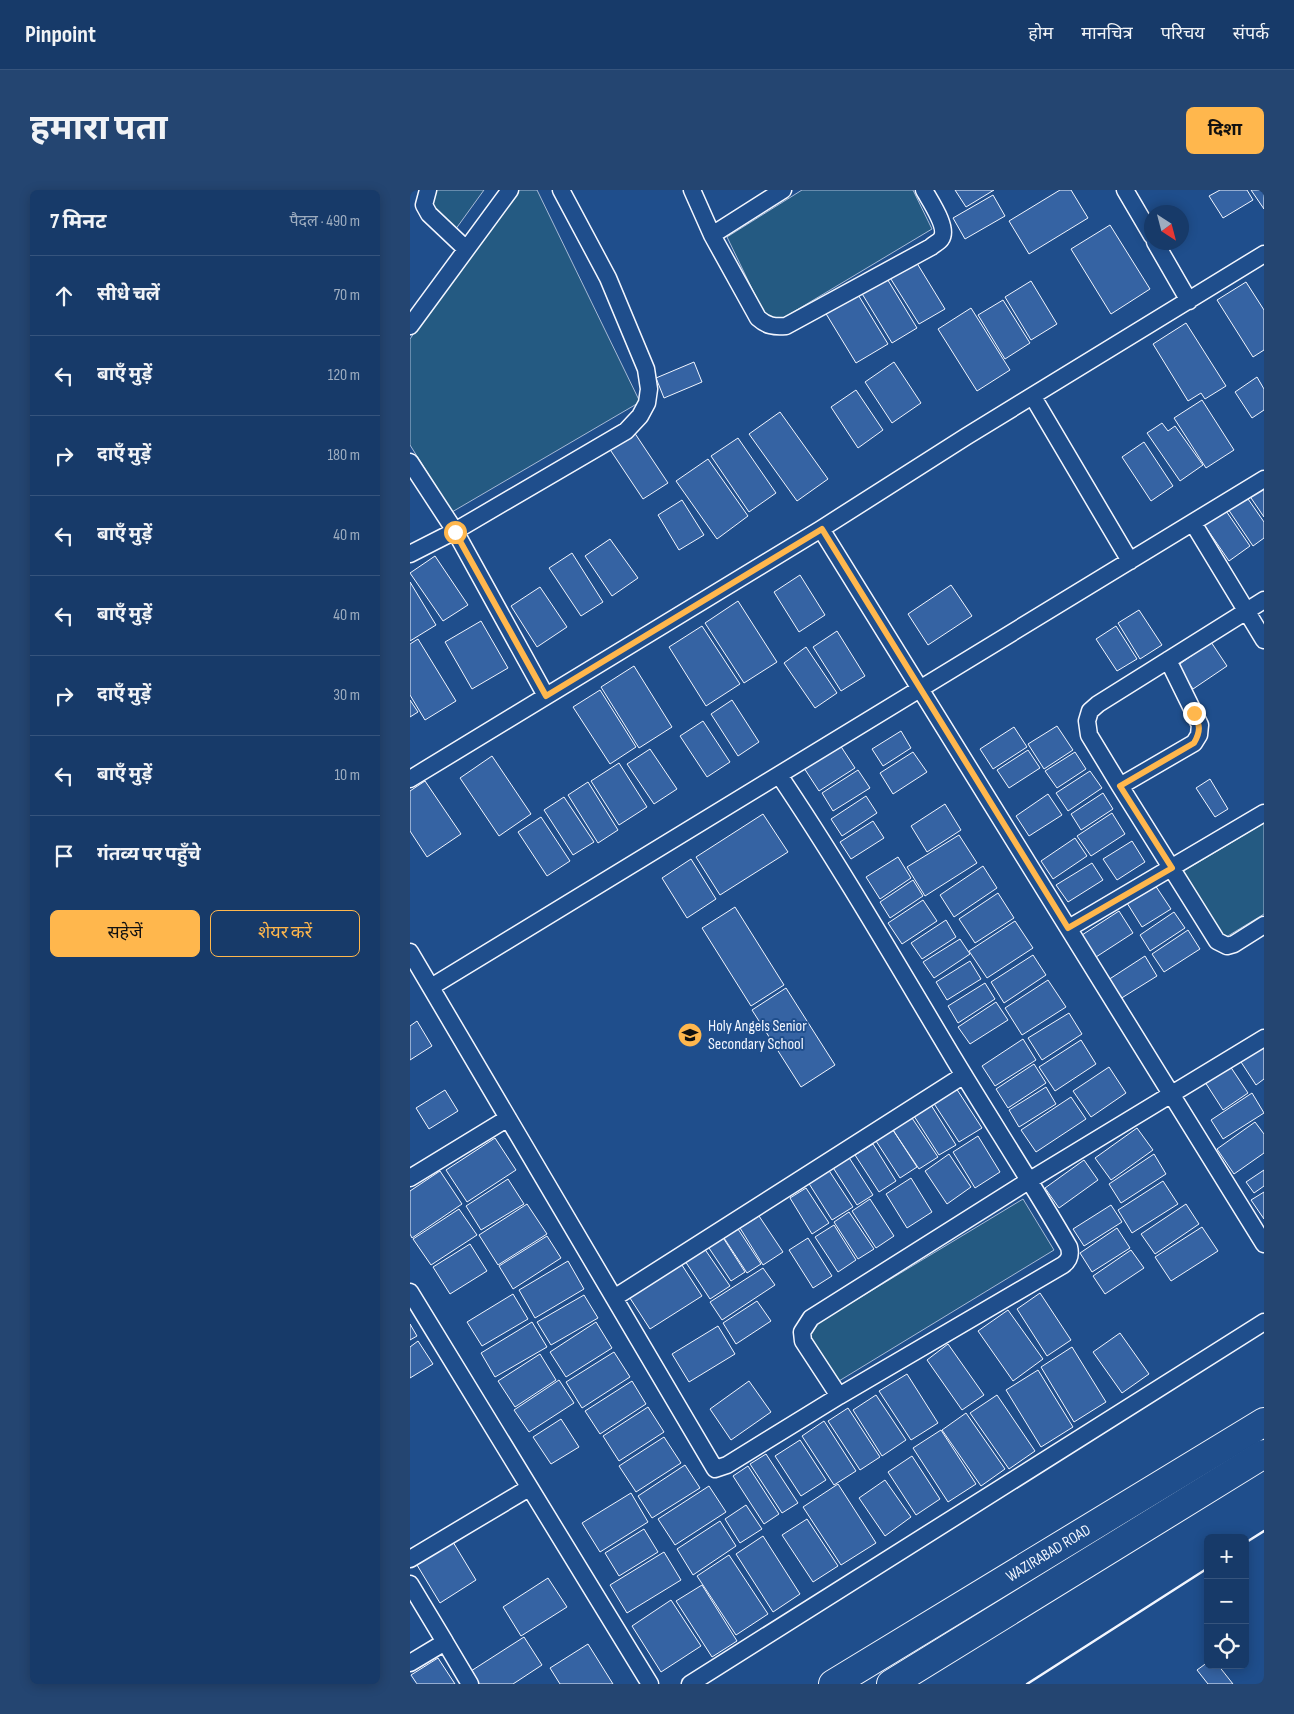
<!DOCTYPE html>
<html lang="hi">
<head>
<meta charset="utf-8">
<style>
  :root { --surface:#173a69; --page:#244571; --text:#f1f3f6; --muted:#9eadc0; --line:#36547d; --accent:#ffb74d }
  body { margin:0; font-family:"Sofia Sans Condensed","Noto Sans Devanagari",sans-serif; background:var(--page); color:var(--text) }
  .controls { position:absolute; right:15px; bottom:15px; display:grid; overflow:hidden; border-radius:8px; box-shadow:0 2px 12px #0003 }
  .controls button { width:45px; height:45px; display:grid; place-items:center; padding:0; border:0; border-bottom:1px solid var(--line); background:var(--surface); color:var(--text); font:25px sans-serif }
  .compass { position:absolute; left:734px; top:15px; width:45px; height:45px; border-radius:50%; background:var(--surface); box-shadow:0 2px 12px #0003; rotate:144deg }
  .stop { position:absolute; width:15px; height:15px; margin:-11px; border:4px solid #ffb74d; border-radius:50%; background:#fff }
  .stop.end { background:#ffb74d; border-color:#fff; box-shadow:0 1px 5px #0008 }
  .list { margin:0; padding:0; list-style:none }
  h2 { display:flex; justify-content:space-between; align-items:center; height:65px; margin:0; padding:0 20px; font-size:21px }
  h2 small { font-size:16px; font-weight:400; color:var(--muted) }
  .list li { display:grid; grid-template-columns:32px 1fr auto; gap:15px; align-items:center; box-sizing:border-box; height:80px; padding:0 20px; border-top:1px solid var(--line) }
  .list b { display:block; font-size:19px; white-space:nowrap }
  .list em { font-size:16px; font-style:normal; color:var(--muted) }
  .actions { display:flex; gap:10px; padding:15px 20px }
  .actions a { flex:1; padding:11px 0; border:1px solid var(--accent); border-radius:8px; text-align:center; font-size:18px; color:var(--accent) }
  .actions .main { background:var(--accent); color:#111 }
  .icon { flex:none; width:28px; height:28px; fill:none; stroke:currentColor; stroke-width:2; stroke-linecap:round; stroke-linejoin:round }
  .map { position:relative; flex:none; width:854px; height:1494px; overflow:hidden; border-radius:8px }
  header { display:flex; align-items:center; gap:30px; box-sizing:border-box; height:70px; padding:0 25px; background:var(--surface); border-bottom:1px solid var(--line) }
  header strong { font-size:24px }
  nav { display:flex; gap:28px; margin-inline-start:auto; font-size:18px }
  .intro { display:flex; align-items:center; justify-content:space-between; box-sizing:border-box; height:120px; padding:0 30px }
  h1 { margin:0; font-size:35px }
  .button { padding:12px 22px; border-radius:8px; background:var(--accent); color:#111; font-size:18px; font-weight:700 }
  main { display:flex; gap:30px; padding:0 30px }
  aside { flex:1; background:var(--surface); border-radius:8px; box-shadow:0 2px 12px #0003 }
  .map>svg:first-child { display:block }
  .green { fill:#245a82; stroke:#a8bbd7 }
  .building { fill:#3563a3; stroke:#f2f6ff }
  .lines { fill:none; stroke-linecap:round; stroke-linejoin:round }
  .street-casing { stroke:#f2f6ff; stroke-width:19 }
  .highway-casing { stroke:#f2f6ff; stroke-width:30 }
  .street { stroke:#1f4e8c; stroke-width:16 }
  .highway { stroke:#1f4e8c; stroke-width:28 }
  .wall { stroke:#f2f6ff; stroke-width:2.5 }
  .route { stroke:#ffb74d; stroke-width:6 }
  .labels { text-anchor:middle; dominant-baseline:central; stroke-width:4; stroke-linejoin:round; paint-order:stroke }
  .poi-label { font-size:16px; fill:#f2f6ff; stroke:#1f4e8c; text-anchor:start }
  .street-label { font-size:16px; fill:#f2f6ff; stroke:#1f4e8c }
</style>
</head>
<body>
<header>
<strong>Pinpoint</strong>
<nav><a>होम</a><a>मानचित्र</a><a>परिचय</a><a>संपर्क</a></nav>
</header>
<div class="intro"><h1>हमारा पता</h1><a class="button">दिशा</a></div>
<main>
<aside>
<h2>7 मिनट<small>पैदल · 490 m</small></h2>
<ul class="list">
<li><svg class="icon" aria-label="ahead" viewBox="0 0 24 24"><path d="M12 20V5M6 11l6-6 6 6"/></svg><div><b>सीधे चलें</b></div><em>70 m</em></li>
<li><svg class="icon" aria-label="left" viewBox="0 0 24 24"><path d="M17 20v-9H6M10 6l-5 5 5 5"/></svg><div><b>बाएँ मुड़ें</b></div><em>120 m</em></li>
<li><svg class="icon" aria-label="right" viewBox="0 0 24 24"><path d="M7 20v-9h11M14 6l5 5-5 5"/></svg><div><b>दाएँ मुड़ें</b></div><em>180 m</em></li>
<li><svg class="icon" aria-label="left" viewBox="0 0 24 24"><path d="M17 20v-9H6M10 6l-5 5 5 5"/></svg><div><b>बाएँ मुड़ें</b></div><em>40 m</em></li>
<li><svg class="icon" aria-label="left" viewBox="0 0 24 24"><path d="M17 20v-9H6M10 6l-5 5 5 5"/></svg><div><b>बाएँ मुड़ें</b></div><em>40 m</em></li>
<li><svg class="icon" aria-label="right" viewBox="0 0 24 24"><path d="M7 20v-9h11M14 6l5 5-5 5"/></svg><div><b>दाएँ मुड़ें</b></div><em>30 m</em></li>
<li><svg class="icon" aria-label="left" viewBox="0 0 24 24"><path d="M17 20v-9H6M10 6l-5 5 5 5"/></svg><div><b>बाएँ मुड़ें</b></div><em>10 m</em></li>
<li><svg class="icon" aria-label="arrive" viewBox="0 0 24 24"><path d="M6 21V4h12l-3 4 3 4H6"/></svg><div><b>गंतव्य पर पहुँचे</b></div></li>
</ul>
<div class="actions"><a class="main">सहेजें</a><a>शेयर करें</a></div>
</aside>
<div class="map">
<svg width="854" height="1494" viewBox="0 0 854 1494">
  <rect width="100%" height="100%" fill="#1f4e8c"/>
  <path class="green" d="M 21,0 L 74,0 L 40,47 L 8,18 Z
    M 103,0 L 127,0 L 230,212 L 42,322 L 0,255 L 0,149 Z
    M 392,0 L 503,0 L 522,39 L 360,136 L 317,47 Z
    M 854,633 L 854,724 L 808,752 L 767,685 Z
    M 613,1009 L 644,1060 L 424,1194 L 393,1142 Z"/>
  <path class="building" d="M 545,0 L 584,0 L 556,17 Z
    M 650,0 L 661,0 L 678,28 L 619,64 L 599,31 Z
    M 810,0 L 837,0 L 843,10 L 813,28 L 799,6 Z
    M 841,0 L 854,0 L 854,19 Z
    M 583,5 L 595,26 L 555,49 L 543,28 Z
    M 700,35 L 740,99 L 701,124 L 661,59 Z
    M 505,70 L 535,119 L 509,134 L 479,86 Z
    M 476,87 L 507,138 L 482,153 L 451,102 Z
    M 621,91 L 647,134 L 621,150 L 595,107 Z
    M 836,92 L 854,120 L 854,160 L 843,167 L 807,110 Z
    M 447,103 L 478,154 L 446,173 L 415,122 Z
    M 593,110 L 620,153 L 595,169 L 568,125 Z
    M 561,118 L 600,180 L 567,201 L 528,139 Z
    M 776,133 L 816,196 L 795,209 L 791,203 L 778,211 L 743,154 Z
    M 284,172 L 292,192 L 254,208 L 246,188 Z
    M 484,172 L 511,213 L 482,233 L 455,192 Z
    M 847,187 L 854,199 L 854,220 L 842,228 L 825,202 Z
    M 446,200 L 473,240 L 448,258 L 421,217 Z
    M 792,210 L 824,260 L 796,278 L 764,228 Z
    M 370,222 L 418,289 L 387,311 L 339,244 Z
    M 752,233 L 758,241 L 765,236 L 793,275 L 770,291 L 737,243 Z
    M 224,242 L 258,293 L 233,309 L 199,258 Z
    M 328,248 L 366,303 L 339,322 L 301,266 Z
    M 734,252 L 763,296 L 741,311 L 712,267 Z
    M 298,269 L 338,326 L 307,349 L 266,291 Z
    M 854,295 L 854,327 L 839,305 Z
    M 836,306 L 854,332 L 854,348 L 843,356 L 818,319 Z
    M 272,310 L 294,345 L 269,360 L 248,325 Z
    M 814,318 L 840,356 L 819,371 L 793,333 Z
    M 200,349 L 228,388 L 202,406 L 175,366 Z
    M 162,363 L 193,412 L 171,426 L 139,378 Z
    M 25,366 L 58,415 L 33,431 L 0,383 Z
    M 390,385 L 415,425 L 389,442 L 364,402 Z
    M 0,392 L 26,435 L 0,451 Z
    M 541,395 L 562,426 L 518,455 L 498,424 Z
    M 130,397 L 157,437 L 127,457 L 101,416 Z
    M 328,411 L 367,472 L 334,493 L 295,433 Z
    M 729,420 L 752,455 L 730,469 L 708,433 Z
    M 71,431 L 98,478 L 62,499 L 35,452 Z
    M 292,436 L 330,494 L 296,516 L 259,457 Z
    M 706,436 L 727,469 L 707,481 L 686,449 Z
    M 427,441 L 455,486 L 431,501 L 403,457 Z
    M 8,449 L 46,511 L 15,530 L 0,505 L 0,454 Z
    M 801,452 L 817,476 L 783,499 L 767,476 Z
    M 396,457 L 427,503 L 405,518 L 374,473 Z
    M 224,476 L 262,537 L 229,558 L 191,497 Z
    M 190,500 L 226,557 L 200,574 L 163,517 Z
    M 0,510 L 8,522 L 0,527 Z
    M 322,510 L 349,552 L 328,566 L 301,524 Z
    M 293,531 L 320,572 L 297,587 L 270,546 Z
    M 647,536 L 663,560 L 634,579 L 618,554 Z
    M 604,537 L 617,557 L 583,579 L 570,559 Z
    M 491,541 L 501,558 L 473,576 L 462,559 Z
    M 430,555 L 445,578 L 409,601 L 394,578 Z
    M 240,559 L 267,599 L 244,614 L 217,574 Z
    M 618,560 L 630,578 L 599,598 L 587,580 Z
    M 503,562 L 517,582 L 483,604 L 470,583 Z
    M 665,562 L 676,579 L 647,598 L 635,581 Z
    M 82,566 L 121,624 L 89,646 L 50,588 Z
    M 209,573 L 237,617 L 209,635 L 181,591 Z
    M 448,580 L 460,598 L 423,621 L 412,603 Z
    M 680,581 L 692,598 L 658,621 L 646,603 Z
    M 800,589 L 818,619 L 805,627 L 786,598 Z
    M 15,591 L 51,644 L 17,667 L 0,641 L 0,601 Z
    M 178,592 L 208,640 L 188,653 L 158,605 Z
    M 693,603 L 703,619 L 671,640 L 661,624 Z
    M 638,604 L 652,625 L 619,646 L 606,626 Z
    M 456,606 L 467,623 L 432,646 L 421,629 Z
    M 154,607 L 184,652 L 163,665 L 134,620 Z
    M 535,614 L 551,640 L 517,662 L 501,636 Z
    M 702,623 L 715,644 L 681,666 L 667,646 Z
    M 353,624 L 378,662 L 310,705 L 286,667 Z
    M 131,627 L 160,671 L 137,686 L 108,642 Z
    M 463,631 L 474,648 L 441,669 L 430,652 Z
    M 549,645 L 567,673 L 515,706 L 497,677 Z
    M 665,648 L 677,666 L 643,689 L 631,671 Z
    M 722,651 L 735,672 L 707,690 L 693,669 Z
    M 488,667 L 501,688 L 470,709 L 456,687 Z
    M 281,669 L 306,709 L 277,728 L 252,688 Z
    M 682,673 L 693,690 L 658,712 L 646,695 Z
    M 573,676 L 587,698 L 544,727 L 530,705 Z
    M 503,690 L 513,706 L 480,728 L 470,712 Z
    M 745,695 L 761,719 L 732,737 L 717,713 Z
    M 588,703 L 604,728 L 565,753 L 549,729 Z
    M 513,710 L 527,731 L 492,754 L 478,733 Z
    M 325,717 L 374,795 L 341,816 L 292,738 Z
    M 709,721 L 723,743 L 686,767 L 672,745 Z
    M 764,722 L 775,738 L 740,761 L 730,745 Z
    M 536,730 L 546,747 L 512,769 L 501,753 Z
    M 605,731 L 623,758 L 577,788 L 559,761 Z
    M 778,740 L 790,759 L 754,782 L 742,764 Z
    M 550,749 L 560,764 L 524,788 L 513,772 Z
    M 623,765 L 636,785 L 594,813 L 581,792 Z
    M 735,766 L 747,786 L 710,809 L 698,790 Z
    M 560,771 L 571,789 L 537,810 L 526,792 Z
    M 638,790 L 656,817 L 612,845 L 595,818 Z
    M 575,793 L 585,809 L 548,833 L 538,816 Z
    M 376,798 L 425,875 L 391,897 L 342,820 Z
    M 586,812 L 598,830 L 560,854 L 548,837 Z
    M 659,823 L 672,844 L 632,870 L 618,848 Z
    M 7,831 L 22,856 L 0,870 L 0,836 Z
    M 613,849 L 626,870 L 585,896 L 572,876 Z
    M 671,850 L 686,874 L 645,901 L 629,877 Z
    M 854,856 L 854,889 L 846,895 L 831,872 Z
    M 624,874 L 636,893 L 598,918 L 586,899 Z
    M 820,876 L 838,903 L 813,920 L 795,892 Z
    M 699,877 L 716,903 L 681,927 L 663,901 Z
    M 636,897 L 646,914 L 609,937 L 599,920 Z
    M 546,898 L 572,938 L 549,952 L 523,912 Z
    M 35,900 L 48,921 L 19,939 L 6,918 Z
    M 842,903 L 854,923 L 813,949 L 801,930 Z
    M 661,907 L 676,929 L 626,962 L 611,940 Z
    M 521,915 L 546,955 L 529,965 L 504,926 Z
    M 502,928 L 528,967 L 509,979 L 483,940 Z
    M 845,932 L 854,944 L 854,963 L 824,984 L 807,959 Z
    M 727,938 L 743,960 L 701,990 L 685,968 Z
    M 483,940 L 507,977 L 490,988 L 466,951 Z
    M 568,946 L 590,982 L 565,998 L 543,962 Z
    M 85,948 L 106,980 L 57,1012 L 36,980 Z
    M 463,954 L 486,991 L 469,1002 L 445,965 Z
    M 539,964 L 561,997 L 537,1014 L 515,981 Z
    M 744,964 L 756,984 L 711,1013 L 699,994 Z
    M 438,966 L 463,1005 L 447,1015 L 422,976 Z
    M 674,970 L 688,990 L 649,1018 L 635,998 Z
    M 418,979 L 443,1017 L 422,1030 L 398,992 Z
    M 854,980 L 854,996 L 844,1003 L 836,992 Z
    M 30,981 L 52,1014 L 2,1048 L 0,1044 L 0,1001 Z
    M 501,988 L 522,1022 L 497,1038 L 476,1004 Z
    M 98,989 L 114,1014 L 71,1040 L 56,1016 Z
    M 753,991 L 768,1014 L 722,1043 L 708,1020 Z
    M 396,998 L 419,1033 L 402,1044 L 380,1008 Z
    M 854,1002 L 854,1029 L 841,1010 Z
    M 460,1009 L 484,1046 L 466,1058 L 442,1021 Z
    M 117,1014 L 137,1044 L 88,1075 L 69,1045 Z
    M 776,1014 L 789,1034 L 745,1064 L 731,1044 Z
    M 701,1015 L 712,1032 L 674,1056 L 663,1039 Z
    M 49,1019 L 67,1045 L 21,1075 L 3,1049 Z
    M 439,1022 L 464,1059 L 448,1069 L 424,1032 Z
    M 349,1026 L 373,1062 L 353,1075 L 330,1038 Z
    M 424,1035 L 446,1070 L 428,1082 L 405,1047 Z
    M 792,1037 L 808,1061 L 761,1091 L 745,1067 Z
    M 707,1038 L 720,1058 L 682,1082 L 670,1063 Z
    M 328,1039 L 351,1074 L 337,1083 L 314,1048 Z
    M 137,1046 L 151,1068 L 103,1099 L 89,1076 Z
    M 312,1046 L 335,1082 L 321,1091 L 297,1055 Z
    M 398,1048 L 422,1086 L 403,1098 L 379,1060 Z
    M 60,1054 L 77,1081 L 40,1104 L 23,1077 Z
    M 294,1058 L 320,1096 L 300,1109 L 275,1071 Z
    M 721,1060 L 734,1078 L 695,1104 L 683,1086 Z
    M 158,1071 L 174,1099 L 125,1128 L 109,1100 Z
    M 270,1072 L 292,1106 L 240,1139 L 218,1105 Z
    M 353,1078 L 365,1095 L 312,1130 L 300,1112 Z
    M 630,1103 L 661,1150 L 637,1166 L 607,1119 Z
    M 103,1104 L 118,1129 L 72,1156 L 57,1132 Z
    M 174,1105 L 188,1128 L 141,1155 L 127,1132 Z
    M 347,1111 L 361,1131 L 326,1154 L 313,1133 Z
    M 598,1120 L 633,1169 L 603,1191 L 568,1141 Z
    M 122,1132 L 137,1157 L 85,1187 L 71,1163 Z
    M 186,1132 L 202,1158 L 156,1187 L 140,1162 Z
    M 0,1134 L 7,1146 L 0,1150 Z
    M 308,1136 L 325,1164 L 279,1192 L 262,1164 Z
    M 710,1143 L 739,1184 L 712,1203 L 683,1162 Z
    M 8,1151 L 23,1174 L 0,1188 L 0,1157 Z
    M 538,1154 L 574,1205 L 552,1220 L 517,1170 Z
    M 662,1157 L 696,1212 L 664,1232 L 631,1177 Z
    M 204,1162 L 220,1187 L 172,1218 L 156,1192 Z
    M 130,1164 L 146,1190 L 105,1217 L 88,1191 Z
    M 628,1180 L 663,1237 L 631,1257 L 596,1200 Z
    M 497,1184 L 528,1233 L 501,1250 L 469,1201 Z
    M 149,1190 L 164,1213 L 119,1242 L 104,1220 Z
    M 222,1191 L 236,1214 L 190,1244 L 175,1221 Z
    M 339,1191 L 361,1222 L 321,1250 L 300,1219 Z
    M 466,1205 L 496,1250 L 472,1266 L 443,1220 Z
    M 587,1205 L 625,1261 L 599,1279 L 560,1223 Z
    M 238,1217 L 254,1242 L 209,1271 L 193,1246 Z
    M 438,1218 L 470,1267 L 450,1280 L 418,1231 Z
    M 556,1223 L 595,1279 L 571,1296 L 532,1240 Z
    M 151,1229 L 169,1257 L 141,1274 L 123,1247 Z
    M 414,1231 L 446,1281 L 424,1295 L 392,1246 Z
    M 531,1240 L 566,1294 L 538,1312 L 503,1258 Z
    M 254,1247 L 271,1273 L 226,1302 L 209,1276 Z
    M 390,1250 L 416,1290 L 391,1306 L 365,1266 Z
    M 356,1264 L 388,1313 L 372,1323 L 340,1274 Z
    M 502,1266 L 530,1309 L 506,1325 L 478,1282 Z
    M 275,1275 L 290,1298 L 242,1328 L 228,1306 Z
    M 338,1276 L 369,1324 L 354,1334 L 323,1286 Z
    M 475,1290 L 501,1327 L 475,1346 L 449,1308 Z
    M 428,1294 L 466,1353 L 431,1375 L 393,1317 Z
    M 299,1296 L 316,1322 L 265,1355 L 248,1329 Z
    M 221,1303 L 238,1332 L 190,1362 L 172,1333 Z
    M 336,1315 L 352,1339 L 330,1353 L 315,1329 Z
    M 397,1329 L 428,1376 L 403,1392 L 372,1345 Z
    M 310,1331 L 326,1356 L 283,1385 L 267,1359 Z
    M 234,1339 L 248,1362 L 209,1386 L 195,1363 Z
    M 353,1346 L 390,1404 L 363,1422 L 326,1364 Z
    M 43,1352 L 66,1390 L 30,1413 L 7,1375 Z
    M 254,1362 L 271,1390 L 217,1423 L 200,1395 Z
    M 319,1365 L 358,1424 L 326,1445 L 287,1386 Z
    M 138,1388 L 157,1417 L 111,1446 L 93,1417 Z
    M 292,1395 L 327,1451 L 302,1467 L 266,1411 Z
    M 261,1410 L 291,1456 L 251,1482 L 222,1436 Z
    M 114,1447 L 132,1475 L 103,1494 L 69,1494 L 61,1481 Z
    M 178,1454 L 203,1494 L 150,1494 L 140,1478 Z
    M 28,1468 L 45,1494 L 7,1494 L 1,1485 Z
    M 798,1472 L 798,1475 L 808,1475 L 823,1494 L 798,1494 L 787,1480 Z"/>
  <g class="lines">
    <defs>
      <path id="street" d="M 18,0 L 14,15 L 19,24 L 56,59
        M 282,0 L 302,45 L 348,128 C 357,136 364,137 376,136 L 521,57 C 524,54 529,52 531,49 C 539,38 520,11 514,0
        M 715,0 L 742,46
        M 302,45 L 373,0
        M 745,52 L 779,111
        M 0,136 L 100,0
        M 623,207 L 720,371
        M 0,272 L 45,341 L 136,506
        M 783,333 L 854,450
        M 411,339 L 854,1054
        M 0,364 L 45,341 L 216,241 L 230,226 L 237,213 L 239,199 L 236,179 L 198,88 L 151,0
        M 854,410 L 688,514 L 680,521 L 677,531 L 679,545 L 710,596 L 807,751 L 817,756 L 824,754 L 854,735
        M 0,589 L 411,339 L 557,246 L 854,64
        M 710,596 L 784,553 L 789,545 L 790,535 L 758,470
        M 659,738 L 854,623
        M 0,762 L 305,1279 L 317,1275 L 429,1206 L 653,1075 C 660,1070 661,1065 659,1057 C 622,993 582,932 544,869 C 487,774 431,677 369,585
        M 21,797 L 854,289
        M 0,988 L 98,928
        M 0,1102 L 240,1494
        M 204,1108 L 554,885
        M 429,1206 L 393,1151 L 392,1142 L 401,1128 L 620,990 L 854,848
        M 0,1369 L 119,1298
        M 0,1394 L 35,1452 L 0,1473
        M 35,1452 L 60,1494
        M 280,1494 L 854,1132"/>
      <g id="highway">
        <path id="s1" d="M 423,1494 L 854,1232"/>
        <path d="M 481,1494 L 854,1264"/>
      </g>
    </defs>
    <use href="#street" class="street-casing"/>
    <use href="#highway" class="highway-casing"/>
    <use href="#street" class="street"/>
    <use href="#highway" class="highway"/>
    <path class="wall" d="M 835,1353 L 854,1341
      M 617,1494 L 798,1378"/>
  </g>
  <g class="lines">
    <path class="route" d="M 45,342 L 136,506 L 412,339 L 658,738 L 762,678 L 710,596 L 784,553 C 791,541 790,535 784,523"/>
  </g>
  <defs>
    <symbol id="school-disc" viewBox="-11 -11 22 22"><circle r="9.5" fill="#ffb74d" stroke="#1f4e8c"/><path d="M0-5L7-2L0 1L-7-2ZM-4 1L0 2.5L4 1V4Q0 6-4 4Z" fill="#111"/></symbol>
  </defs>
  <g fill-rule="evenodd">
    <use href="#school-disc" x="266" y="831" width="28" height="28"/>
  </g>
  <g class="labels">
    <g class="poi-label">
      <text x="298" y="836">Holy Angels Senior<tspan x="298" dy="18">Secondary School</tspan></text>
    </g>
    <g class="street-label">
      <text stroke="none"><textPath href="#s1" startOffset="252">WAZIRABAD ROAD</textPath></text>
    </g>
  </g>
</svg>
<div class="controls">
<button>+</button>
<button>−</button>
<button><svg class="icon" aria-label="locate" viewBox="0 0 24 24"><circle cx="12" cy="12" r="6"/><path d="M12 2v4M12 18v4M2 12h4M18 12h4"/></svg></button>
</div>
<svg class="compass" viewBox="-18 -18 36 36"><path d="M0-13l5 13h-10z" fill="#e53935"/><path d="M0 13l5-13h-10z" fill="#9eadc0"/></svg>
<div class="stop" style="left:45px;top:342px"></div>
<div class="stop end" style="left:784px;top:523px"></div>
</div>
</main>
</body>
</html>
